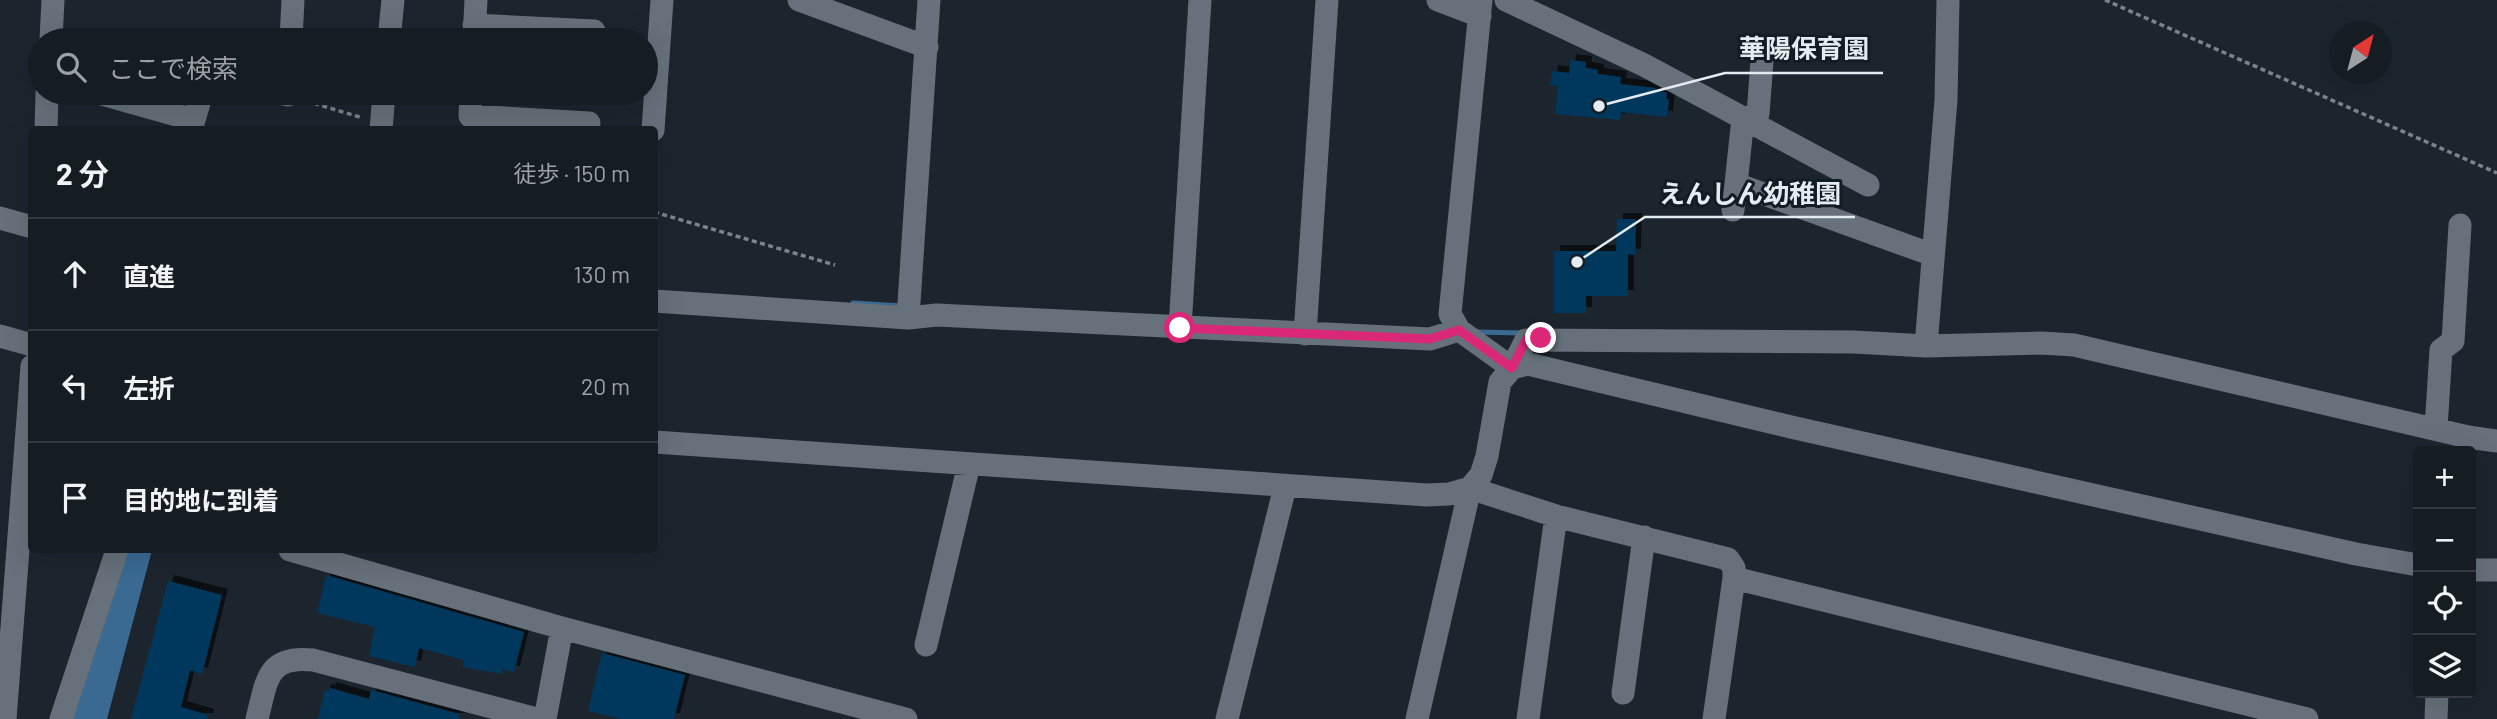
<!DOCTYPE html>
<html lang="ja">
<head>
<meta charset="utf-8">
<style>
  :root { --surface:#151c22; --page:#22292f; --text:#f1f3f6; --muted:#9da1a5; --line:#343a40 }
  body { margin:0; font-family:Barlow,"Noto Sans JP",sans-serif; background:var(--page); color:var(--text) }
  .controls { position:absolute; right:21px; bottom:21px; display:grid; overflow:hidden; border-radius:7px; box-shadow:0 7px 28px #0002 }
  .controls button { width:63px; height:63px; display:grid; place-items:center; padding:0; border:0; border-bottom:2px solid var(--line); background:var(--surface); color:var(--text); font:35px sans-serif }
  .compass { position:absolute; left:2329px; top:21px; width:63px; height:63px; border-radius:50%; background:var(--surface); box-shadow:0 7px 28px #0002; rotate:36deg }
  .stop { position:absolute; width:21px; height:21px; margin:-16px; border:5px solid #db2777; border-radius:50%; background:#fff }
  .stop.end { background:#db2777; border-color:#fff; box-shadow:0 2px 7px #0008 }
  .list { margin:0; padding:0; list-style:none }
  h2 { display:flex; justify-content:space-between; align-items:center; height:91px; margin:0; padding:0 28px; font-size:30px }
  h2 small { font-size:23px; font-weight:400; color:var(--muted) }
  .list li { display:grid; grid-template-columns:46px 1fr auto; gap:21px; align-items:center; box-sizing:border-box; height:112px; padding:0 28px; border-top:2px solid var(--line) }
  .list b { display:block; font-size:26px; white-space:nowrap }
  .list em { font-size:23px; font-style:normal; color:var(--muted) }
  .icon { flex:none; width:38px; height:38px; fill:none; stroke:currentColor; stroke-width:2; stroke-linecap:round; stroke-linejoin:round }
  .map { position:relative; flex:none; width:2497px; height:719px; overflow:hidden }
  .search { position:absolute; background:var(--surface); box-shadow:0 7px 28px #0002; left:28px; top:28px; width:630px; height:77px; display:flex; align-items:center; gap:18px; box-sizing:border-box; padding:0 24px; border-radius:38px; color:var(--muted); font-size:26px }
  .panel { position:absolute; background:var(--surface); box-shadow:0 7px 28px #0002; left:28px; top:126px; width:630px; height:427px; border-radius:7px }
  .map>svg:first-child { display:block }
  .water { fill:#3a6a92 }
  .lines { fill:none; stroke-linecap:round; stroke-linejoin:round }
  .stream { stroke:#3a6a92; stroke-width:5 }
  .building { fill:#02395d; filter:url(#shadow) }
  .path { stroke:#7b838b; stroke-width:3.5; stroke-dasharray:5 3.5; stroke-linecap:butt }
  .minor { stroke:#66717b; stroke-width:23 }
  .route { stroke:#db2777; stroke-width:9 }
  .leader { fill:none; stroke:#e4ebf1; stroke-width:2.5 }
  .callout-dot { fill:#e4ebf1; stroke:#121c24; stroke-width:2.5 }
  .callout-label { font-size:26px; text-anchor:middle; font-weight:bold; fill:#e4ebf1; stroke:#121c24; stroke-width:6; stroke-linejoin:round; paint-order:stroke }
</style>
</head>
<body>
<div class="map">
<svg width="2497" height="719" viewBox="0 0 2497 719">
  <defs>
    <filter id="shadow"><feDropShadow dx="6" dy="-6" stdDeviation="0" flood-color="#0009"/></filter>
  </defs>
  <rect width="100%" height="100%" fill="#1c252e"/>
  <path class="water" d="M 128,550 L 152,550 L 107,719 L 72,719 Z"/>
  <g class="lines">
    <path class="stream" d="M 853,303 L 903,306
      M 1476,332 L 1522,333"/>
  </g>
  <path class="building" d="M 1570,60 L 1586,62 L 1586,68 L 1598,70 L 1598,74 L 1621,77 L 1620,84 L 1656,88 L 1655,90 L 1667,93 L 1666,99 L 1669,99 L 1667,117 L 1621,112 L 1620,120 L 1555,114 L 1558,86 L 1550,85 L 1552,71 L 1569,73 Z
    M 1617,219 L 1636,219 L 1635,255 L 1628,254 L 1628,296 L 1586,296 L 1586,313 L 1554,313 L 1554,251 L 1616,251 Z
    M 326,575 L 524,632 L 514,672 L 503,669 L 502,674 L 463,667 L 464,660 L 419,648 L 415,667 L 369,656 L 375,627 L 317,613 Z
    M 168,581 L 222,595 L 202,674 L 190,670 L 181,707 L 208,715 L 208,719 L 131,719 Z
    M 602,653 L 685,675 L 674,719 L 622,719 L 588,711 Z
    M 330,688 L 369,699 L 371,690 L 459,714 L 459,719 L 318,719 L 325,690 L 329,691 Z"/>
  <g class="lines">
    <path class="path" d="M 2105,0 L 2497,173
      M 306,101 L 363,118
      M 654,212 L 835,265"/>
    <path class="minor" d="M 799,0 L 927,47
      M 1438,0 L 1480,16
      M 1481,0 L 1450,314 L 1459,330 L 1512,368
      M 1506,0 L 1644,65 L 1743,118 L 1736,184 L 1933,255
      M 474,25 L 594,31
      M 474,39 L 476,0
      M 51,40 L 53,0
      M 291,40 L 293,0
      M 389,40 L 393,0
      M 98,93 L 194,120 L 202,93
      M 279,93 L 288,95 L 288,93
      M 471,93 L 470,116 L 589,123
      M 1743,118 L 1868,185
      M 1743,118 L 1758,114 L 1762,61
      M 46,130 L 47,93
      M 381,130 L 384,93
      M 653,130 L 662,0
      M 1733,210 L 1736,184
      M 0,218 L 32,227
      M 654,301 L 908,318 L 937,315 L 1430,339 L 1459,330
      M 908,318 L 929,0
      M 1180,328 L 1200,0
      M 1305,334 L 1327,0
      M 0,336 L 32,345
      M 1926,346 L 1946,100 L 1948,0
      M 1512,368 L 1528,364 L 1791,427 L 2356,554 L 2418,565
      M 2436,428 L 2441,350 L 2453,341 L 2460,225
      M 654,442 L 1427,495 L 1449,494 L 1470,488 L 1556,516 L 1728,559 L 1734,568 L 1734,578 L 1714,719
      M 290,550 L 562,628 L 906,719
      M 2471,570 L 2497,570
      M 1734,578 L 2307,719
      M 926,645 L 969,464
      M 1623,693 L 1644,537
      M 5,719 L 32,366
      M 61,719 L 117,550
      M 257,719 C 267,681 266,655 313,660 L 537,719
      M 545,719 L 562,628
      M 1227,719 L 1285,487
      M 1417,719 L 1470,488 L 1481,475 L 1487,456 L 1500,382 L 1512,368 L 1526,340 L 1854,342 L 1926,346 L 2041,343 L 2074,345 L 2468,437 L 2497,441
      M 1528,719 L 1556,516
      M 2436,719 L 2437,693"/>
  </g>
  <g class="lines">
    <path class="route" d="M 1180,328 L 1430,339 L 1459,330 L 1512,368 L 1526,340 L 1541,338"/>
  </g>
  <path class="leader" d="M1599 106L1725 73H1883M1577 262L1645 217H1855"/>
  <g class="callout-dot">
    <circle cx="1599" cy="106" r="7"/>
    <circle cx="1577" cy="262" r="7"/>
  </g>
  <g class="callout-label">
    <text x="1804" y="58">華陽保育園</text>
    <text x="1750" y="203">えんしん幼稚園</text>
  </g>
</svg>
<div class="controls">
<button>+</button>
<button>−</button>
<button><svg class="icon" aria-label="locate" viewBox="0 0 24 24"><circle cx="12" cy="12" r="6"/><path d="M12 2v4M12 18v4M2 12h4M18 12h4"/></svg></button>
<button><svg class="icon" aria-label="layers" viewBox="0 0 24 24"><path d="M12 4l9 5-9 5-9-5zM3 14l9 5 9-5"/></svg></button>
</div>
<svg class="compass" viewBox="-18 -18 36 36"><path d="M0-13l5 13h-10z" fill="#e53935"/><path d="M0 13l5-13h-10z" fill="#9da1a5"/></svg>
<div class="stop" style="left:1180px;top:328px"></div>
<div class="stop end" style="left:1541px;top:338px"></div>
<div class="search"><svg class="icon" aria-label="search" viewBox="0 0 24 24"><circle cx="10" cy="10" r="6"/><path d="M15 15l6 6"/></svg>ここで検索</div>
<section class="panel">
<h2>2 分<small>徒歩 · 150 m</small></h2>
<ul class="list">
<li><svg class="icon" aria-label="ahead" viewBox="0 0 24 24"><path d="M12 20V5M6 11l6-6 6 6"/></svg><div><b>直進</b></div><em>130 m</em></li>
<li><svg class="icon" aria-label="left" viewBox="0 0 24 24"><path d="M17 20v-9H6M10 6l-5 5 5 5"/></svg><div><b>左折</b></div><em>20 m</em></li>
<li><svg class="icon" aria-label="arrive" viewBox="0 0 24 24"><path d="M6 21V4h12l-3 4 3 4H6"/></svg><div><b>目的地に到着</b></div></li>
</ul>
</section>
</div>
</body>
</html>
